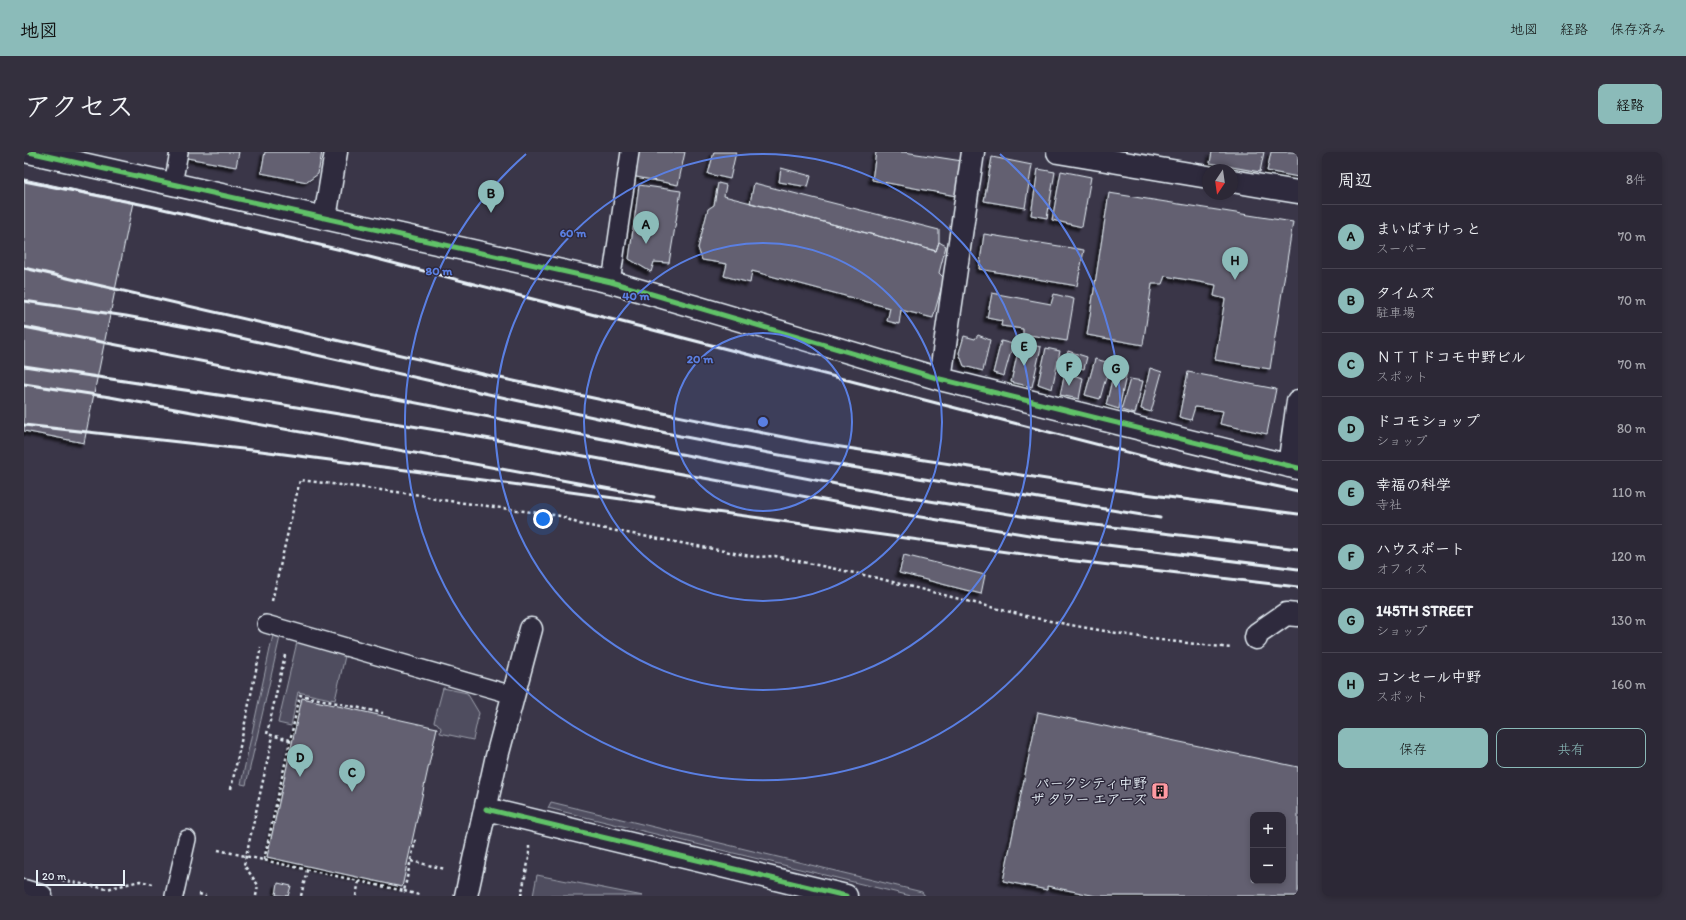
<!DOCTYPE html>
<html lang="ja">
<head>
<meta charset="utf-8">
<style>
  :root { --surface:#2c2836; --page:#34303e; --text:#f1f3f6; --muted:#a6a6ad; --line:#484451; --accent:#8bbbb9 }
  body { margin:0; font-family:Itim,"Klee One",sans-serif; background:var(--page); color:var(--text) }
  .controls { position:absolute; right:12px; bottom:12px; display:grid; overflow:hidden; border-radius:8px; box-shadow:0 2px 6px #0003 }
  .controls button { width:36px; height:36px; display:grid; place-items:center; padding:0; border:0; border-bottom:1px solid var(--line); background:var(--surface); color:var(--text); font:20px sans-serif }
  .compass { position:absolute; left:1178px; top:12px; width:36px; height:36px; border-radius:50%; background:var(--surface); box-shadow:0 2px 6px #0003; rotate:193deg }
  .scale { position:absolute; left:12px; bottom:10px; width:89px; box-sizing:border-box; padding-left:4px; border:2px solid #e8f1f8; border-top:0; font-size:11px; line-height:14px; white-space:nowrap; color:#e8f1f8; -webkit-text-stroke:3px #2f2a3d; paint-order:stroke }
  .you { position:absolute; left:519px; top:367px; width:14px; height:14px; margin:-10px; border:3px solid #fff; border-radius:50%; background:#1a73e8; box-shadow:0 0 0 6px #1a73e833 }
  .badge { display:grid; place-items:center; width:26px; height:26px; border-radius:50%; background:var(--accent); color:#111; font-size:13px; font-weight:700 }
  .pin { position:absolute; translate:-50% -33px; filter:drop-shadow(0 1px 2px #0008) }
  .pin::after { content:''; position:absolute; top:21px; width:14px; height:12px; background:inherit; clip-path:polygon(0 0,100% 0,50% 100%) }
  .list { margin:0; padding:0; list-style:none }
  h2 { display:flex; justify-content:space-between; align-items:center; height:52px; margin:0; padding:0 16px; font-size:17px }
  h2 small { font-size:13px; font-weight:400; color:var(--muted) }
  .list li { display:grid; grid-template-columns:26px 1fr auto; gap:12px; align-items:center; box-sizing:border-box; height:64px; padding:0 16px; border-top:1px solid var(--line) }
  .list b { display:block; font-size:15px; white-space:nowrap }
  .list p { margin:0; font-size:13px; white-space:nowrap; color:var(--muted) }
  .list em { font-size:13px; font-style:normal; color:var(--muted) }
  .actions { display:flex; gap:8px; padding:12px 16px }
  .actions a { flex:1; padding:9px 0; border:1px solid var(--accent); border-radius:8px; text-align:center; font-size:14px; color:var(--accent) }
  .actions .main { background:var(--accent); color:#111 }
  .map { position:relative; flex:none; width:1274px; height:744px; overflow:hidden; border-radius:8px }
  header { display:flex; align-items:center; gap:24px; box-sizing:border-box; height:56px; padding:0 20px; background:var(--accent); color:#111 }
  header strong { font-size:19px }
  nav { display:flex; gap:22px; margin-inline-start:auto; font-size:14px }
  .intro { display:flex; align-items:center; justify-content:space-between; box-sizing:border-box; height:96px; padding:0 24px }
  h1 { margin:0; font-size:28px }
  .button { padding:10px 18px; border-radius:8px; background:var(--accent); color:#111; font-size:14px; font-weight:700 }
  main { display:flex; gap:24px; padding:0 24px }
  aside { flex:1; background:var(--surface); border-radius:8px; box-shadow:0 2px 6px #0003 }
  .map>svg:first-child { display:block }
  .green { fill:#504e5f; stroke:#9ca0ac }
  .building { fill:#636171; stroke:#e8f1f8; fill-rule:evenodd; filter:url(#shadow) }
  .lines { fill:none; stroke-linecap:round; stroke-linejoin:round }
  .service-casing { stroke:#e8f1f8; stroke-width:20 }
  .minor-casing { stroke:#e8f1f8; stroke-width:25 }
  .tertiary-casing { stroke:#e8f1f8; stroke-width:25 }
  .path { stroke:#e8f1f8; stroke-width:2.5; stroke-dasharray:3 3; stroke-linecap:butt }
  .service { stroke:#2f2a3d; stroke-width:17 }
  .minor { stroke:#2f2a3d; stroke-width:22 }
  .tertiary { stroke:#2f2a3d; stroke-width:22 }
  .rail { stroke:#e8f1f8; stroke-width:3 }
  .cycleway-casing { stroke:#2f2a3d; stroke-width:8 }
  .cycleway { stroke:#61c268; stroke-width:5 }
  .ring { fill:none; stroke:#5a7fe2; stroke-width:2 }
  .labels { text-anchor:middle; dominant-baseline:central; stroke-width:3; stroke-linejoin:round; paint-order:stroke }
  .poi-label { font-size:14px; font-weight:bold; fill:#e8f1f8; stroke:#2f2a3d; text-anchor:end }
  .centre { fill:#5a7fe2; stroke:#2f2a3d; stroke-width:2 }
  .ring-label { font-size:12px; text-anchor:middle; font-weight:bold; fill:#5a7fe2; stroke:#2f2a3d; stroke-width:3; stroke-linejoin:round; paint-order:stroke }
</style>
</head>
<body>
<header>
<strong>地図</strong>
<nav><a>地図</a><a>経路</a><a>保存済み</a></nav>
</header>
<div class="intro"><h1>アクセス</h1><a class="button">経路</a></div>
<main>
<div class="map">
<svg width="1274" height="744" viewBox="0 0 1274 744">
  <defs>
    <filter id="shadow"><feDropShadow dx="-3.5" dy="3.5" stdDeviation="1" flood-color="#0009"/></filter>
  </defs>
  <rect width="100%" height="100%" fill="#3a3648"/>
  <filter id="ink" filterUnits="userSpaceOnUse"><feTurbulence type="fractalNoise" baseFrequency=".025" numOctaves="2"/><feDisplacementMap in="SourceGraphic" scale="8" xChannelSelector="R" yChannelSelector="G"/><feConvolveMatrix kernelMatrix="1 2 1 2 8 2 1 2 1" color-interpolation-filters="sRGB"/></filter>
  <g filter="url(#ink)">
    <path class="green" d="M 249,483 L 256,485 L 222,633 L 217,632 Z
      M 273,490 L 321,504 L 311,548 L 274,540 L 267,574 L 254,571 Z
      M 419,536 L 443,541 L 455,561 L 449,588 L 416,581 L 417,576 L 413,571 L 410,570 Z
      M 527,650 L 898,740 L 901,744 L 887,744 L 524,656 Z
      M 513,723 L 619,744 L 509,744 Z"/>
    <path class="building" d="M 164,0 L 215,0 L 212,15 L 163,6 Z
      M 241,0 L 298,0 L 294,22 L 283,30 L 237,21 Z
      M 612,0 L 661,0 L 654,33 L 607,24 Z
      M 690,0 L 712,0 L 706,27 L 684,22 Z
      M 852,0 L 880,0 L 938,9 L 932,44 L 848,28 Z
      M 1188,0 L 1240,0 L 1236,20 L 1186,11 Z
      M 1247,0 L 1274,0 L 1274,25 L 1243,19 Z
      M 968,5 L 1008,13 L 1001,56 L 960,49 Z
      M 757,16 L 787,24 L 784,35 L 755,30 Z
      M 1014,17 L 1031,20 L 1023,66 L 1007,63 Z
      M 1037,19 L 1067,25 L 1058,75 L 1028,68 Z
      M 0,27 L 109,50 L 60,291 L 0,279 Z
      M 694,31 L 702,33 L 700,44 L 912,99 L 915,90 L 922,94 L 915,121 L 920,126 L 909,166 L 877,158 L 875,172 L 863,169 L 866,156 L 728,119 L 726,131 L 700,124 L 703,112 L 678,108 L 674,96 L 684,57 L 690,53 Z
      M 730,31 L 915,78 L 915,90 L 912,99 L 726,51 Z
      M 615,33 L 657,39 L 645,111 L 630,110 L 627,120 L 605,107 Z
      M 1085,41 L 1269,70 L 1246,217 L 1191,208 L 1201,147 L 1190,144 L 1192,133 L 1141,124 L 1138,132 L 1128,132 L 1119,193 L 1063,183 Z
      M 960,82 L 1060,98 L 1053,134 L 955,117 Z
      M 968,141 L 1027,152 L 1030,142 L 1050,147 L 1043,189 L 999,182 L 999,177 L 977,174 L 978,169 L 963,166 Z
      M 954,183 L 966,188 L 959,219 L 940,214 L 935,201 L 940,184 L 951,187 Z
      M 977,189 L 989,192 L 980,224 L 969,221 Z
      M 996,190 L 1017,195 L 1008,235 L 987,230 Z
      M 1022,196 L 1036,199 L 1028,237 L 1014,232 Z
      M 1044,199 L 1063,205 L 1060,217 L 1041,213 Z
      M 1071,207 L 1086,211 L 1076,247 L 1061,243 Z
      M 1092,211 L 1104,214 L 1095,257 L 1082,253 Z
      M 1126,216 L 1138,220 L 1127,260 L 1117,257 Z
      M 1164,220 L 1252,237 L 1243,282 L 1196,272 L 1199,259 L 1171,255 L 1167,268 L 1155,265 Z
      M 1041,221 L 1059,226 L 1055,247 L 1036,243 Z
      M 1106,227 L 1119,229 L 1111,262 L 1097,258 Z
      M 880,403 L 961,423 L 957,442 L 875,421 Z
      M 278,546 L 413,576 L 378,735 L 243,705 Z
      M 1014,560 L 1274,615 L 1274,744 L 1072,744 L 1023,734 L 1023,738 L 979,729 ZM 1229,663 L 1259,663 L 1259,729 L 1229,729 Z
      M 254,731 L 267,734 L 264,744 L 252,743 Z"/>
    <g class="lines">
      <defs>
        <path id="service" d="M 149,32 L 155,0
          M 587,130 L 606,0
          M 242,472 L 489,543
          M 150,744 L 163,687"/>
        <path id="minor" d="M 5,0 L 587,130 L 916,227 L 1274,316
          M 1034,0 L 1184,25
          M 1208,29 L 1274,40
          M 301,66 L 312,0
          M 916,227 L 949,0
          M 1265,314 L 1274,249
          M 1232,486 L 1233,482 L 1262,462 L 1274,463
          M 0,739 L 17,744
          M 442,744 L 472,608 L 507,477"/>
        <path id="tertiary" d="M 462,657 L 822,744"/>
      </defs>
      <use href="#service" class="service-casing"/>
      <use href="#minor" class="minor-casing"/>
      <use href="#tertiary" class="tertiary-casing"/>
      <path class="path" d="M 248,449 L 276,328 L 397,343 L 411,347 L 537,364 L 555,372 L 732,405 L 751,404 L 849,425 L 1006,465 L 1052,474 L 1128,487 L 1207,496
        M 261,503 L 243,582 L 266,588
        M 207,637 L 237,495
        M 194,698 L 380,739 L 392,685
        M 240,708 L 276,543 L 359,561
        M 387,709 L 421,717
        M 38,728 L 83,737 L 116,729 L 129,732
        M 380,739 L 395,743 L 395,744
        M 175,742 L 182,744
        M 232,744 L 234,733 L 220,713 L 249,584
        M 277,744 L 283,718
        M 332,744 L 335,729
        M 497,744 L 505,706 L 505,694"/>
      <use href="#service" class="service"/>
      <use href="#minor" class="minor"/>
      <use href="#tertiary" class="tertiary"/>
      <path class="rail" d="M 0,29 L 126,54 L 326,100 L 1153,313 L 1274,339
        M 0,116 L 485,228 L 658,265 L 785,290 L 1113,341 L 1274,362
        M 0,149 L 102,164 L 195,181 L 482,246 L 656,284 L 761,304 L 1136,366
        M 0,175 L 869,343 L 1003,365 L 1274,397
        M 0,214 L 248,251 L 473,288 L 854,358 L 1011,384 L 1274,417
        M 0,232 L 86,245 L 630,345
        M 0,273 L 237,299 L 466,329 L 1034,407 L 1274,435"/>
      <defs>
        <path id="cycleway" d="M 5,0 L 587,130 L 916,227 L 1274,316
          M 462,657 L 822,744"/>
      </defs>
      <use href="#cycleway" class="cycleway-casing"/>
      <use href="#cycleway" class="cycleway"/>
    </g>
  </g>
  <circle cx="739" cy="270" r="89" fill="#5a7fe2" fill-opacity=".12"/>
  <g class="ring">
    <circle cx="739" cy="270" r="89"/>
    <circle cx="739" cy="270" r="179"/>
    <circle cx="739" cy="270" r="268"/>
    <path d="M976 2A358 358 0 1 1 502 2"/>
  </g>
  <defs>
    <symbol id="building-square" viewBox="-11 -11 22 22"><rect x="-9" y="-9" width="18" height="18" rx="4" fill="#ff9aa2" stroke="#2f2a3d"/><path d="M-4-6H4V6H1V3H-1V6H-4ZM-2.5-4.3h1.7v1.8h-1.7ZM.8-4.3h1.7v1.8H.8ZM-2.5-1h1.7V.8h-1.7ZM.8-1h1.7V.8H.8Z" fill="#111"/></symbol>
  </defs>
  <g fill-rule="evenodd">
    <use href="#building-square" x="1126" y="629" width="20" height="20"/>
  </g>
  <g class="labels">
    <g class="poi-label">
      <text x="1123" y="631">パークシティ中野<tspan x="1123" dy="16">ザ タワー エアーズ</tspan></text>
    </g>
  </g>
  <circle cx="739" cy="270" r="6" class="centre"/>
  <g class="ring-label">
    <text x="549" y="85">60 m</text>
    <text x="415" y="123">80 m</text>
    <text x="612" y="148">40 m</text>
    <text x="676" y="211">20 m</text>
  </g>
</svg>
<div class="controls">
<button>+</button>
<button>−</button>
</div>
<svg class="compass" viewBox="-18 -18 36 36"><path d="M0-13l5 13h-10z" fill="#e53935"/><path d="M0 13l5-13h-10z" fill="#a6a6ad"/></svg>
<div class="scale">20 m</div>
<div class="you"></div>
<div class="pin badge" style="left:622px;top:92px">A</div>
<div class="pin badge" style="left:467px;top:61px">B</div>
<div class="pin badge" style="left:328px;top:640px">C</div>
<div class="pin badge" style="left:276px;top:625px">D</div>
<div class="pin badge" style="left:1000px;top:214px">E</div>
<div class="pin badge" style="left:1045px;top:234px">F</div>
<div class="pin badge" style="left:1092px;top:236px">G</div>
<div class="pin badge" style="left:1211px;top:128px">H</div>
</div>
<aside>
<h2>周辺<small>8件</small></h2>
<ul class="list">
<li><span class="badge">A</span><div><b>まいばすけっと</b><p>スーパー</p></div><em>70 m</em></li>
<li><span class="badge">B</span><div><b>タイムズ</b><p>駐車場</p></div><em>70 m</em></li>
<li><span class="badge">C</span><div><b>ＮＴＴドコモ中野ビル</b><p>スポット</p></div><em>70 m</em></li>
<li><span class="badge">D</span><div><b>ドコモショップ</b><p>ショップ</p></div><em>80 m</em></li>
<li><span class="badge">E</span><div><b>幸福の科学</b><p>寺社</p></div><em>110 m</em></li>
<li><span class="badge">F</span><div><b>ハウスポート</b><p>オフィス</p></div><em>120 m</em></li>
<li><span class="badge">G</span><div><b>145TH STREET</b><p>ショップ</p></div><em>130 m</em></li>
<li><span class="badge">H</span><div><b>コンセール中野</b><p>スポット</p></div><em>160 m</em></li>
</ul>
<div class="actions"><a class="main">保存</a><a>共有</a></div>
</aside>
</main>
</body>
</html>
